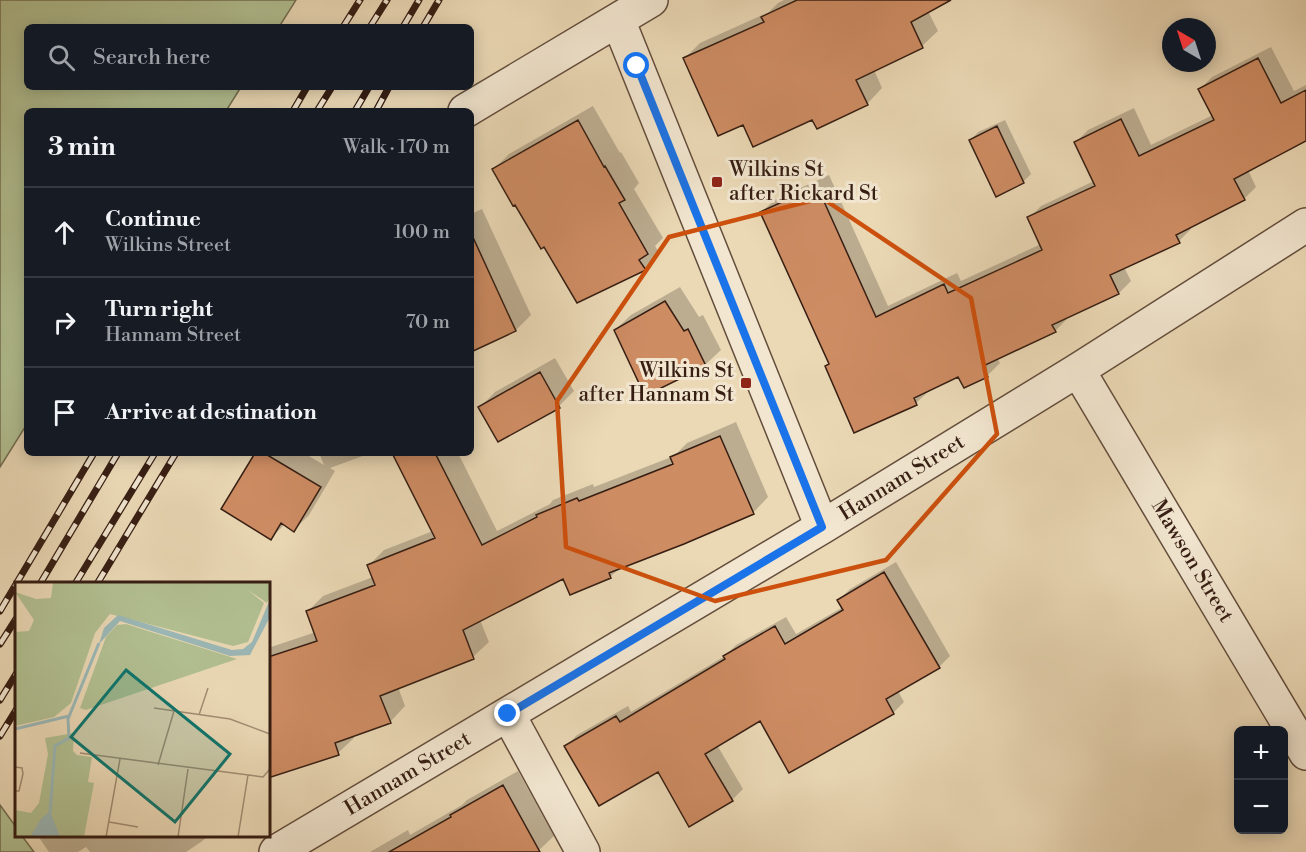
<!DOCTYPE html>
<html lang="en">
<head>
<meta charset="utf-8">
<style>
  :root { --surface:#171b24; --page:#242831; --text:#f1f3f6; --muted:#9ea1a6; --line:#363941 }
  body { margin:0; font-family:"Libre Bodoni",serif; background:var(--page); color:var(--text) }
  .controls { position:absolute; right:18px; bottom:18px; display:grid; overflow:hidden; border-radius:9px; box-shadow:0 3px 15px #0003 }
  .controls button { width:54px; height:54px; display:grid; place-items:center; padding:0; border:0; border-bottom:2px solid var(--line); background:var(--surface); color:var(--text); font:30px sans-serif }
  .compass { position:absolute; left:1162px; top:18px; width:54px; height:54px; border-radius:50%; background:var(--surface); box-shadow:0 3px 15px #0003; rotate:321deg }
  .stop { position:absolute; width:18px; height:18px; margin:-14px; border:4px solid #1a73e8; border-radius:50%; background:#fff }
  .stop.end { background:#1a73e8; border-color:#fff; box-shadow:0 2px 6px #0008 }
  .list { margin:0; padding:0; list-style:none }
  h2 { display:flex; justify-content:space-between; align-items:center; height:78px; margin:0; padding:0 24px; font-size:26px }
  h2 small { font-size:20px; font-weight:400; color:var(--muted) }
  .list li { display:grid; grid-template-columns:39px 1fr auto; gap:18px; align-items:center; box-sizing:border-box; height:90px; padding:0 24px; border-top:2px solid var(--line) }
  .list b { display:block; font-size:22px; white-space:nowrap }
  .list p { margin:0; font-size:20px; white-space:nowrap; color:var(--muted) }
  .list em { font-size:20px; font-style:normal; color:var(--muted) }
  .icon { flex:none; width:33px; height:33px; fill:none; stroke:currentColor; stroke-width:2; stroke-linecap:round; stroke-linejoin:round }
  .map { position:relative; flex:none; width:1306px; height:852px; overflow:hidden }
  .search { position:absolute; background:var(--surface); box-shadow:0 3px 15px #0003; left:24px; top:24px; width:450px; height:66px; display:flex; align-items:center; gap:15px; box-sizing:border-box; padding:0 21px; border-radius:9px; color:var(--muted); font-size:22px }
  .panel { position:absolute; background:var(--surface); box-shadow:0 3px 15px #0003; left:24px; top:108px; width:450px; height:348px; border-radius:9px }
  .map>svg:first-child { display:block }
  .green { fill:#b2c092; stroke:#746f52; stroke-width:1.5 }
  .shadow { fill:#0003 }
  .building { fill:#ce8c63; stroke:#361e13; stroke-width:1.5 }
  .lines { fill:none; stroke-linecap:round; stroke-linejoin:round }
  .street-casing { stroke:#634d3c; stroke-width:36 }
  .street { stroke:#f2e6d0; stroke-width:33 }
  .rail-casing { stroke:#361e13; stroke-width:7 }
  .rail { stroke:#f2e6d0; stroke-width:4.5; stroke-dasharray:14; stroke-linecap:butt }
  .route { stroke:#1a73e8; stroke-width:8 }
  .marked { fill:none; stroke:#cd500d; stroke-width:4.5; stroke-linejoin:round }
  .poi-dot { fill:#8f2418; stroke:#f2e6d0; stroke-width:2 }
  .labels { text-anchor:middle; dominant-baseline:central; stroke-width:6; stroke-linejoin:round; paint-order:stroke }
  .poi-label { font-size:21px; fill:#361e13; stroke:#f2e6d0; text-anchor:start }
  .street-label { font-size:21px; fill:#361e13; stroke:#f2e6d0 }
  .inset-river { fill:none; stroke:#9bb8b7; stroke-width:3 }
  .inset-road { fill:none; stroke:#a38e75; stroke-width:1.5 }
  .view { fill:#0f766e; fill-opacity:0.15; stroke:#0f766e; stroke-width:3 }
  .inset-edge { fill:none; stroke:#361e13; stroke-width:3 }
</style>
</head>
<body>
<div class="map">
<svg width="1306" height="852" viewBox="0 0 1306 852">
  <rect width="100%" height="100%" fill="#ebd9b6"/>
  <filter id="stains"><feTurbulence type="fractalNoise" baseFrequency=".00333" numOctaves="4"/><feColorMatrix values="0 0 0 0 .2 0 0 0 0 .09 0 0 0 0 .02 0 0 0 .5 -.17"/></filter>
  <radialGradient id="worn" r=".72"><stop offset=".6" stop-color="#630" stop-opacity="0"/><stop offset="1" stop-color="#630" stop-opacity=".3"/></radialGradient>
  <path class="green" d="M 0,0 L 296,0 L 279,27 L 27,27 L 27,87 L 241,87 L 226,111 L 27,111 L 27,424 L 0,467 Z
    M 0,805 L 16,827 L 16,836 L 22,836 L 34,852 L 0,852 Z"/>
  <path class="shadow" d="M 784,0 L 948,0 L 928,11 L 938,31 L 922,46 L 874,70 L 882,88 L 867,104 L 813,118 L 743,123 L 685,58 L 700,43 L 769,12 L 778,3 Z
    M 1271,47 L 1294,91 L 1306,85 L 1306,140 L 1248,170 L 1256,187 L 1244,199 L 1190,226 L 1191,229 L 1179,241 L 1124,267 L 1131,281 L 1119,293 L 1066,317 L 1067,319 L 1055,331 L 997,358 L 1000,363 L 988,375 L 965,386 L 959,375 L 929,391 L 916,403 L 854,431 L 830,363 L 762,212 L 774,200 L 829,175 L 888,306 L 957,273 L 961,281 L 1041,244 L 1029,218 L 1041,206 L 1094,181 L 1076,142 L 1088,130 L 1134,108 L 1151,145 L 1213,115 L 1200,89 L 1212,77 Z
    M 593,106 L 620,153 L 621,152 L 639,183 L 634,189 L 663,238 L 655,246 L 660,254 L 645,269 L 545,245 L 494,169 L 509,154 Z
    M 1005,120 L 1031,174 L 1023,182 L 971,140 L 978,132 Z
    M 482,209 L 531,315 L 516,330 L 471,351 L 471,214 Z
    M 680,287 L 699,317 L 703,315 L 721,350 L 705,365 L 615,330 L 631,315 Z
    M 555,358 L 574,391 L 559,406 L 480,407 L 495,392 Z
    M 736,422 L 768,497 L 753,513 L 620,568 L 610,577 L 564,577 L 480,620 L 489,642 L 473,657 L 398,687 L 405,706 L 390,722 L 353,735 L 354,738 L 338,753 L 268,777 L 268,648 L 316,632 L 308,611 L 323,596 L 373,577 L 369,565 L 384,550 L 433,531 L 422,464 L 444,453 L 458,453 L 497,531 L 550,504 L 553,500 L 593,484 L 594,487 L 674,456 L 687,443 Z
    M 257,453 L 304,453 L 324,465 L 319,453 L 371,453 L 330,468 L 335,471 L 309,515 L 294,530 L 285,524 L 271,538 Z
    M 896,562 L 950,656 L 939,667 L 898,691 L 904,702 L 894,712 L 790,771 L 761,719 L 717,745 L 743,789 L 732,800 L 658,770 L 566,746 L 577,735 L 628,706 L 631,712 L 725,656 L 736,645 L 786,617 L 796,634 L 843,607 L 839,600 L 850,589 Z
    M 518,771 L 554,836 L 537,852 L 370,852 L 408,830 L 410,835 L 462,805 L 467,800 Z
    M 38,836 L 208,836 L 201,842 L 186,852 L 90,852 L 86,847 L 78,852 L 49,852 Z"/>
  <path class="building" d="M 797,0 L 951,0 L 911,22 L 923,48 L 856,80 L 868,105 L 817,129 L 812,120 L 753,147 L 743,125 L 718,136 L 683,58 L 764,22 L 761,17 Z
    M 1258,58 L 1281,103 L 1306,90 L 1306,141 L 1234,179 L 1245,200 L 1176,235 L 1180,243 L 1110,275 L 1119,294 L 1052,325 L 1056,332 L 983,366 L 988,377 L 964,388 L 958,377 L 914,398 L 917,405 L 854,433 L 825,366 L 829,364 L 760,212 L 817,186 L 876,317 L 944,284 L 948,293 L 1042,250 L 1027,217 L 1095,186 L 1074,142 L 1121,119 L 1139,156 L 1214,120 L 1198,89 Z
    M 578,120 L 604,167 L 605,166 L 625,200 L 619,203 L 648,254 L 639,260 L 646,270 L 577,303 L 544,247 L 541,249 L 515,205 L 513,206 L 492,169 Z
    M 997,126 L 1024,183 L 996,197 L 969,140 Z
    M 471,233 L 516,331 L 471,352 Z
    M 665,301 L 684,331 L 688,329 L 706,366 L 645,396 L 614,330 Z
    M 540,372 L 560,408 L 498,442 L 478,407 Z
    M 720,436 L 754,514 L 684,544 L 609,573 L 611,578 L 570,595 L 563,579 L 463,630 L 474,659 L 380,696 L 391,723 L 335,743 L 339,755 L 268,778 L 268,657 L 317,641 L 306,611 L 375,585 L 367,565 L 435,538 L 392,453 L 435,453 L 482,545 L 537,517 L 536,515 L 577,498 L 579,501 L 673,464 L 670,457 Z
    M 255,453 L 264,453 L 321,487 L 294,532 L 281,523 L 271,540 L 221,509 Z
    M 884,572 L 940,668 L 886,699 L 894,714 L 789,773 L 760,721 L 705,754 L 733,801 L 689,827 L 658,772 L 599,806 L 564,746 L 616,716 L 620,722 L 725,659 L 723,656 L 775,626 L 785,644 L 843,610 L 837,600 Z
    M 503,785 L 540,852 L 389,852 L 451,817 L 450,815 Z"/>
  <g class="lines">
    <defs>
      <path id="street" d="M 618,20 L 822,527
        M 465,111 L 651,0
        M 1078,370 L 1306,753
        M 508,714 L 583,852
        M 276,852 L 822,527 L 1078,370 L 1306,225"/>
    </defs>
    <use href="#street" class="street-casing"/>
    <use href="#street" class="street"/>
    <defs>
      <path id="rail" d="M 343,27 L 360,0
        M 370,27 L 387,0
        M 403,27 L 419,0
        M 423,27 L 439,0
        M 293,111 L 307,87
        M 317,111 L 332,87
        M 355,111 L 369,87
        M 376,111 L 389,87
        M 40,584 L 118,453
        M 75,584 L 155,453
        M 97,584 L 176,453
        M 0,611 L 94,453
        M 0,644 L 16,619
        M 0,700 L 16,674
        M 0,736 L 16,710"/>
    </defs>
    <use href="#rail" class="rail-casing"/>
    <use href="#rail" class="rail"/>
  </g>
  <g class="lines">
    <path class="route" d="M 508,714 L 822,527 L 637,66"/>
  </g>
  <path class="marked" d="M 822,198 L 971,298 L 997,434 L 886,560 L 715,601 L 566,547 L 557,401 L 669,237 Z"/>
  <g class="poi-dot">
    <rect x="711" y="176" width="12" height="12" rx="3"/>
    <rect x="740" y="377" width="12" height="12" rx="3"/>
  </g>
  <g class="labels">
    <g class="poi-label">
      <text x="729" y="170">Wilkins St<tspan x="729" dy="24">after Rickard St</tspan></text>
      <text x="734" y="371" text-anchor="end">Wilkins St<tspan x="734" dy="24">after Hannam St</tspan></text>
    </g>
    <g class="street-label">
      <text transform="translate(902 478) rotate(-32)">Hannam Street</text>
      <text transform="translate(1192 561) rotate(59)">Mawson Street</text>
      <text transform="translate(408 774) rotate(-31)">Hannam Street</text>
    </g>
  </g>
  <g transform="translate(15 582)">
    <rect width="255" height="255" fill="#ebd9b6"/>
    <path d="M 38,0 L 255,0 L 255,14 L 252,21 L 233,8 L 249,21 L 233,60 L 218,64 L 95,32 L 80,51 L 56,121 L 39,135 L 0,144 L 0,50 L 14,49 L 19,38 L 0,10 L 21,17 L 36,16 ZM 111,42 L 222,77 L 71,128 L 65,126 L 91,55 L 102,43 ZM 59,151 L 58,169 L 62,173 L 77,175 L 73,200 L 79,201 L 69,255 L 0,255 L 0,228 L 16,231 L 24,221 L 33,172 L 30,156 Z" fill="#b2c092"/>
    <path d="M 255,17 L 255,35 L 235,73 L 215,74 L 105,39 L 84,62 L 89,46 L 103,33 L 217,68 L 228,67 L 237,60 ZM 35,229 L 45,255 L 15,255 L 26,237 Z" fill="#9bb8b7"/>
    <path class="inset-river" d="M 0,147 L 54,134M 35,231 L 40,164 L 54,156 L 53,137 L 84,61"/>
    <path class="inset-road" d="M 139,126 L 215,137 L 255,152M 184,133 L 193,106M 65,171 L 248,195 L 255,187M 143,183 L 159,129M 0,185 L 7,186 L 8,192 L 4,209 L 0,209M 94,240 L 123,245M 91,255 L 105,177M 163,255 L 173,187M 223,255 L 233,193"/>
    <path class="view" d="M 111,88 L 215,172 L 160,240 L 56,155 Z"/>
    <rect width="255" height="255" class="inset-edge"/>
  </g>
  <rect width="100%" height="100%" filter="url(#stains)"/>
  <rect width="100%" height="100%" fill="url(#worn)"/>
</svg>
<div class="controls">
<button>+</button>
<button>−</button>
</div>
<svg class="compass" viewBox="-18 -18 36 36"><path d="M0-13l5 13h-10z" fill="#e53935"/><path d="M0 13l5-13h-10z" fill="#9ea1a6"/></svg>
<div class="stop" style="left:637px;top:66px"></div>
<div class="stop end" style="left:508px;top:714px"></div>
<div class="search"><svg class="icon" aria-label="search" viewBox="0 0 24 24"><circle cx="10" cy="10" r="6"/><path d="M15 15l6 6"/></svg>Search here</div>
<section class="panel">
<h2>3 min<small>Walk · 170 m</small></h2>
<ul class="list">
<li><svg class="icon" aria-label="ahead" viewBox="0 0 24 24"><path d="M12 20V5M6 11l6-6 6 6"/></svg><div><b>Continue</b><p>Wilkins Street</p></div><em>100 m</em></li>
<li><svg class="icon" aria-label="right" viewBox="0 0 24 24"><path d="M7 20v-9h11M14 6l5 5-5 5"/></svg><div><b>Turn right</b><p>Hannam Street</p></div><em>70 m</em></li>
<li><svg class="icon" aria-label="arrive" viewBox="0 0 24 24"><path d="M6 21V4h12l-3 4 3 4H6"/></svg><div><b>Arrive at destination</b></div></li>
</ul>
</section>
</div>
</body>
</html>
